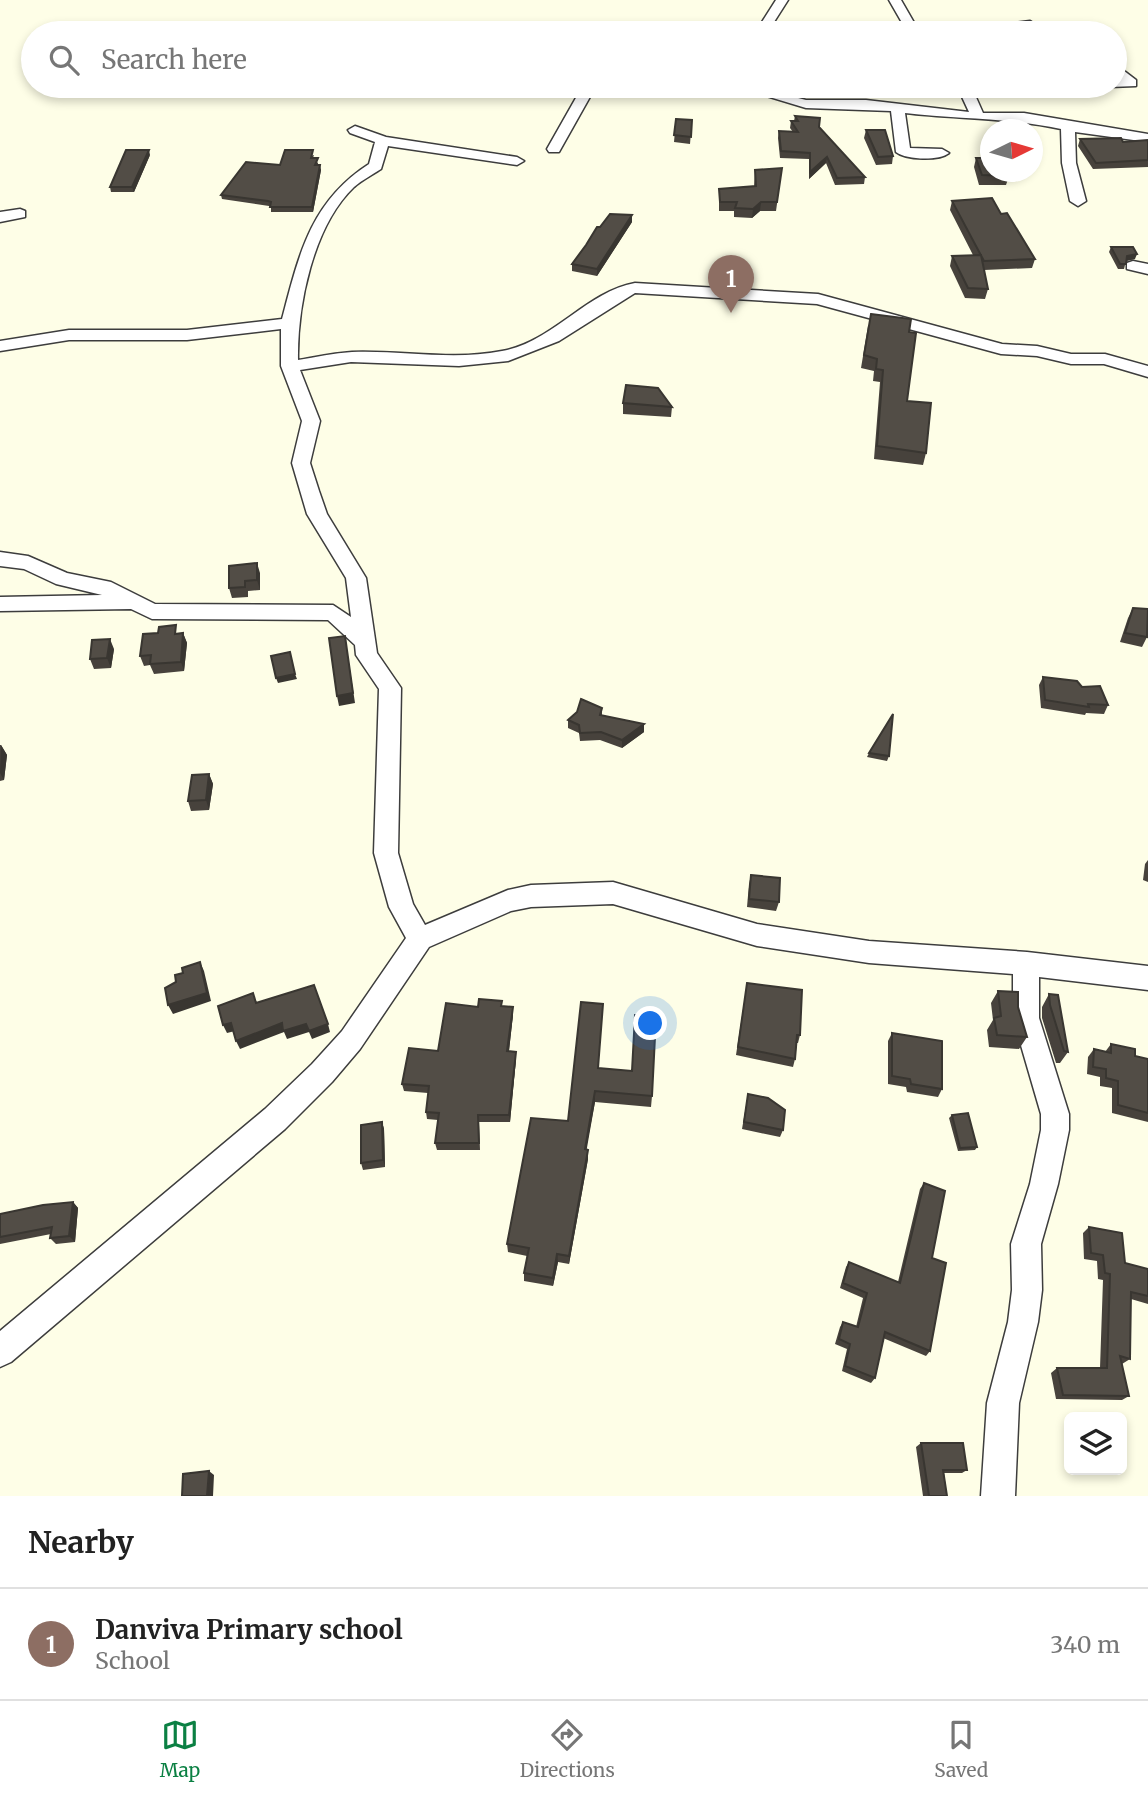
<!DOCTYPE html>
<html lang="en">
<head>
<meta charset="utf-8">
<style>
  :root { --surface:#fff; --page:#f6f6f6; --text:#222; --muted:#767676; --line:#e0e0e0; --accent:#0b8043 }
  body { margin:0; font-family:Merriweather,serif; background:var(--page); color:var(--text) }
  .controls { position:absolute; right:21px; bottom:21px; display:grid; overflow:hidden; border-radius:10px; box-shadow:0 4px 10px #0003 }
  .controls button { width:63px; height:63px; display:grid; place-items:center; padding:0; border:0; border-bottom:2px solid var(--line); background:var(--surface); color:var(--text); font:35px sans-serif }
  .compass { position:absolute; left:980px; top:119px; width:63px; height:63px; border-radius:50%; background:var(--surface); box-shadow:0 4px 10px #0003; rotate:85deg }
  .you { position:absolute; left:651px; top:1024px; width:24px; height:24px; margin:-18px; border:5px solid #fff; border-radius:50%; background:#1a73e8; box-shadow:0 0 0 10px #1a73e833 }
  .badge { display:grid; place-items:center; width:46px; height:46px; border-radius:50%; background:var(--accent); color:#fff; font-size:23px; font-weight:700 }
  .pin { position:absolute; translate:-50% -58px; filter:drop-shadow(0 2px 4px #0008) }
  .pin::after { content:''; position:absolute; top:37px; width:24px; height:21px; background:inherit; clip-path:polygon(0 0,100% 0,50% 100%) }
  .list { margin:0; padding:0; list-style:none }
  h2 { display:flex; justify-content:space-between; align-items:center; height:91px; margin:0; padding:0 28px; font-size:30px }
  h2 small { font-size:23px; font-weight:400; color:var(--muted) }
  .list li { display:grid; grid-template-columns:46px 1fr auto; gap:21px; align-items:center; box-sizing:border-box; height:112px; padding:0 28px; border-top:2px solid var(--line) }
  .list b { display:block; font-size:26px; white-space:nowrap }
  .list p { margin:0; font-size:23px; white-space:nowrap; color:var(--muted) }
  .list em { font-size:23px; font-style:normal; color:var(--muted) }
  .icon { flex:none; width:38px; height:38px; fill:none; stroke:currentColor; stroke-width:2; stroke-linecap:round; stroke-linejoin:round }
  .map { position:relative; flex:none; width:1148px; height:1496px; overflow:hidden }
  .search { position:absolute; background:var(--surface); box-shadow:0 4px 10px #0003; left:21px; right:21px; top:21px; height:77px; display:flex; align-items:center; gap:18px; box-sizing:border-box; padding:0 24px; border-radius:38px; color:var(--muted); font-size:26px }
  .sheet { height:203px; background:var(--surface) }
  nav { display:flex; justify-content:space-around; align-items:center; box-sizing:border-box; height:98px; border-top:2px solid var(--line); background:var(--surface); font-size:19px; color:var(--muted) }
  nav a { display:grid; justify-items:center; gap:4px }
  nav .on { color:var(--accent) }
  .map>svg:first-child { display:block }
  .lines { fill:none; stroke-linecap:round; stroke-linejoin:round }
  .street-casing { stroke:#3d3d3d; stroke-width:3 }
  .street { fill:#fff; fill-rule:evenodd }
  .wall { fill:#47423c }
  .shaded-wall { fill:#393631 }
  .building { fill:#524d46; stroke:#393631; stroke-width:2 }
</style>
</head>
<body>
<div class="map">
<svg width="1148" height="1496" viewBox="0 0 1148 1496">
  <rect width="100%" height="100%" fill="#fefee7"/>
  <g class="lines">
    <defs>
      <path id="street" d="M 776,0 L 788,0 L 767,33 L 755,33 Z
        M 889,0 L 901,0 L 920,33 L 908,33 Z
        M 1030,21 L 1036,25 L 1034,28 L 994,33 L 959,33 L 965,29 Z
        M 1115,64 L 1136,80 L 1136,86 L 1110,87 L 1115,86 L 1115,80 L 1120,80 L 1115,75 Z
        M 595,86 L 617,86 L 591,95 L 559,152 L 549,152 L 547,149 L 581,89 Z
        M 957,86 L 971,86 L 983,113 L 1024,113 L 1148,134 L 1148,142 L 1075,132 L 1076,163 L 1086,201 L 1078,206 L 1070,201 L 1062,163 L 1061,129 C 1010,118 957,119 905,113 L 910,148 L 942,149 L 949,153 C 939,161 906,160 896,152 L 891,111 L 806,108 L 756,93 L 763,89 L 806,100 L 866,100 L 969,112 Z
        M 1027,86 L 1107,86 L 1100,90 L 1042,95 Z
        M 355,126 L 386,137 L 517,157 L 524,161 L 517,165 L 388,146 L 381,169 C 372,175 362,180 354,187 C 313,226 297,306 298,360 C 316,357 334,353 352,352 C 402,350 452,361 502,351 C 553,342 586,292 635,283 L 818,294 L 1002,344 L 1037,346 L 1071,354 L 1105,354 L 1148,366 L 1148,377 L 1104,364 L 1071,364 L 1037,356 L 1001,354 L 817,304 L 635,293 L 559,341 L 508,361 L 459,366 L 351,362 L 300,370 L 320,421 L 310,463 L 319,491 L 327,514 L 366,578 L 377,653 L 401,688 L 398,853 L 413,904 L 425,925 L 508,890 L 531,885 L 613,882 L 757,924 L 869,941 L 1027,952 L 1148,966 L 1148,990 L 1039,977 L 1039,1018 L 1069,1114 L 1069,1130 L 1058,1184 L 1041,1244 L 1042,1290 L 1038,1322 L 1019,1403 L 1015,1496 L 981,1496 L 987,1403 L 1008,1322 L 1012,1290 L 1011,1244 L 1030,1184 L 1041,1130 L 1041,1114 L 1013,1018 L 1013,974 L 869,963 L 757,946 L 613,904 L 531,907 L 511,911 L 429,947 L 360,1049 L 332,1082 L 285,1129 L 11,1362 L 0,1367 L 0,1331 L 265,1109 L 312,1064 L 342,1031 L 406,938 L 389,907 L 374,853 L 379,689 L 356,655 L 355,645 L 328,620 L 152,619 L 131,609 L 0,611 L 0,597 L 102,595 L 56,584 L 24,569 L 0,566 L 0,552 L 28,556 L 67,573 L 111,582 L 155,604 L 333,605 L 351,617 L 346,578 L 307,514 L 292,463 L 302,421 L 281,366 L 281,329 L 187,340 L 69,340 L 0,351 L 0,341 L 69,330 L 187,330 L 282,319 C 299,255 310,202 369,164 L 375,142 L 350,133 L 348,130 Z
        M 20,209 L 25,211 L 25,217 L 0,222 L 0,212 Z
        M 1133,261 L 1148,264 L 1148,274 L 1127,269 L 1127,263 Z"/>
    </defs>
    <use href="#street" class="street-casing"/>
    <use href="#street" class="street"/>
  </g>
  <path class="wall" d="M 795,116 L 819,127 L 865,177 L 864,184 L 835,185 L 826,163 L 809,179 L 809,159 L 780,158 L 778,138 L 779,131 L 793,132 L 790,128 L 791,121 L 794,121 Z
    M 676,119 L 692,120 L 690,144 L 674,142 Z
    M 866,130 L 893,156 L 892,164 L 876,165 L 864,138 Z
    M 1080,139 L 1123,142 L 1148,140 L 1148,167 L 1093,169 L 1078,146 Z
    M 150,155 L 134,192 L 111,192 L 110,187 Z
    M 314,155 L 313,158 L 318,163 L 318,165 L 321,170 L 313,212 L 271,212 L 271,206 L 269,206 L 222,199 L 221,195 L 280,165 Z
    M 976,158 L 1009,176 L 1006,185 L 979,185 L 974,167 Z
    M 782,168 L 776,211 L 760,211 L 752,218 L 734,217 L 734,211 L 719,211 L 719,189 L 754,187 L 755,170 Z
    M 952,201 L 1001,214 L 1035,259 L 1032,268 L 984,270 L 988,289 L 985,299 L 965,298 L 950,266 L 952,256 L 973,255 L 950,210 Z
    M 632,222 L 597,276 L 572,271 L 572,264 L 600,227 Z
    M 1111,247 L 1135,259 L 1126,261 L 1124,269 L 1118,269 L 1109,252 Z
    M 868,326 L 909,332 L 907,401 L 926,453 L 923,465 L 874,459 L 880,382 L 873,381 L 874,371 L 861,368 Z
    M 623,403 L 672,407 L 671,417 L 623,414 Z
    M 260,573 L 260,590 L 248,591 L 248,597 L 232,598 L 229,588 Z
    M 1133,608 L 1147,637 L 1142,647 L 1120,642 L 1128,618 Z
    M 183,633 L 187,643 L 184,671 L 154,674 L 150,665 L 144,666 L 140,656 L 180,634 Z
    M 114,649 L 111,668 L 94,669 L 90,659 Z
    M 1043,677 L 1082,687 L 1108,705 L 1104,714 L 1086,713 L 1085,715 L 1041,708 L 1039,685 Z
    M 602,708 L 602,716 L 644,724 L 644,732 L 622,748 L 600,740 L 580,741 L 579,733 L 568,728 L 568,720 L 577,712 Z
    M 0,745 L 1,745 L 7,755 L 4,780 L 0,781 Z
    M 869,753 L 889,756 L 887,761 L 867,757 Z
    M 209,774 L 213,784 L 209,810 L 191,811 L 188,801 Z
    M 1148,860 L 1148,882 L 1143,880 L 1145,864 Z
    M 751,875 L 779,902 L 776,911 L 747,907 L 749,884 Z
    M 747,983 L 800,1035 L 798,1043 L 797,1043 L 795,1059 L 793,1067 L 736,1055 Z
    M 998,991 L 1027,1037 L 1019,1049 L 989,1047 L 987,1030 L 993,1020 L 991,1003 Z
    M 1049,994 L 1068,1052 L 1060,1063 L 1056,1063 L 1042,1018 L 1042,1007 Z
    M 502,1001 L 502,1006 L 513,1015 L 509,1051 L 516,1059 L 510,1122 L 479,1122 L 480,1150 L 437,1150 L 435,1143 L 438,1120 L 427,1119 L 426,1112 L 428,1093 L 404,1091 L 402,1084 L 438,1051 L 478,1007 Z
    M 892,1033 L 942,1089 L 938,1097 L 907,1092 L 906,1087 L 888,1084 L 888,1041 Z
    M 1111,1044 L 1135,1056 L 1148,1059 L 1148,1122 L 1112,1113 L 1112,1088 L 1100,1086 L 1100,1077 L 1087,1074 L 1088,1057 L 1094,1049 L 1105,1052 Z
    M 599,1068 L 652,1096 L 651,1107 L 595,1102 L 586,1149 L 588,1159 L 569,1264 L 558,1262 L 553,1286 L 524,1281 L 524,1273 L 527,1256 L 508,1252 L 507,1244 L 568,1121 Z
    M 748,1094 L 783,1130 L 780,1137 L 742,1129 Z
    M 952,1115 L 977,1147 L 975,1150 L 958,1151 L 949,1118 Z
    M 382,1122 L 384,1129 L 385,1167 L 363,1170 L 361,1163 Z
    M 924,1183 L 932,1258 L 930,1351 L 926,1356 L 883,1338 L 875,1378 L 871,1383 L 842,1371 L 847,1349 L 835,1344 L 840,1327 L 843,1322 L 856,1327 L 863,1298 L 840,1288 L 846,1267 L 849,1262 L 898,1282 L 920,1189 Z
    M 73,1202 L 78,1208 L 75,1242 L 56,1244 L 50,1238 L 51,1234 L 0,1244 L 0,1214 Z
    M 1089,1227 L 1125,1263 L 1148,1269 L 1148,1304 L 1131,1299 L 1130,1359 L 1122,1364 L 1129,1396 L 1122,1400 L 1056,1399 L 1051,1373 L 1057,1368 L 1100,1368 L 1103,1280 L 1098,1279 L 1097,1261 L 1084,1259 L 1083,1233 Z
    M 921,1443 L 967,1470 L 962,1473 L 944,1473 L 947,1496 L 923,1496 L 916,1447 Z"/>
  <path class="shaded-wall" d="M 149,150 L 150,155 L 134,192 L 132,187 Z
    M 827,157 L 826,163 L 809,179 L 810,172 Z
    M 320,165 L 321,170 L 313,212 L 312,207 Z
    M 761,202 L 760,211 L 752,218 L 753,209 Z
    M 632,215 L 632,222 L 597,276 L 597,269 Z
    M 1137,254 L 1135,259 L 1125,261 L 1127,256 Z
    M 257,563 L 260,573 L 260,590 L 257,580 Z
    M 183,633 L 187,643 L 184,671 L 181,662 Z
    M 345,636 L 355,703 L 339,706 L 337,696 Z
    M 110,639 L 114,649 L 111,668 L 107,658 Z
    M 295,674 L 297,679 L 278,683 L 276,678 Z
    M 644,724 L 644,732 L 622,748 L 622,740 Z
    M 1,745 L 7,755 L 4,780 L 0,773 Z
    M 209,774 L 213,784 L 209,810 L 206,800 Z
    M 200,962 L 204,971 L 211,1001 L 173,1014 L 168,1005 Z
    M 513,1007 L 513,1015 L 508,1059 L 507,1051 Z
    M 231,1023 L 235,1031 L 227,1033 L 223,1025 Z
    M 282,1023 L 328,1024 L 330,1032 L 312,1039 L 309,1032 L 287,1039 L 284,1032 L 240,1049 L 236,1041 Z
    M 516,1052 L 516,1059 L 510,1122 L 509,1115 Z
    M 595,1091 L 595,1102 L 585,1159 L 585,1149 Z
    M 382,1122 L 384,1129 L 385,1167 L 383,1160 Z
    M 588,1150 L 588,1159 L 569,1264 L 569,1256 Z
    M 73,1202 L 78,1208 L 75,1242 L 69,1236 Z
    M 557,1254 L 558,1262 L 553,1286 L 553,1278 Z
    M 209,1471 L 214,1475 L 213,1496 L 207,1496 Z"/>
  <path class="building" d="M 795,116 L 820,118 L 819,127 L 865,177 L 837,178 L 827,157 L 810,172 L 810,153 L 781,151 L 779,131 L 798,132 L 791,121 L 798,121 Z
    M 676,119 L 692,120 L 691,137 L 674,135 Z
    M 866,130 L 885,130 L 893,156 L 878,157 Z
    M 1121,138 L 1123,142 L 1148,140 L 1148,160 L 1096,163 L 1080,139 Z
    M 126,150 L 149,150 L 132,187 L 110,187 Z
    M 285,150 L 313,150 L 311,158 L 318,158 L 315,165 L 320,165 L 312,207 L 270,207 L 271,202 L 268,201 L 221,195 L 246,162 L 280,165 Z
    M 976,158 L 990,158 L 990,172 L 1007,172 L 1009,176 L 982,175 Z
    M 782,168 L 777,202 L 761,202 L 753,209 L 735,208 L 737,202 L 720,202 L 719,189 L 756,186 L 755,170 Z
    M 992,198 L 1001,214 L 1007,213 L 1035,259 L 984,261 L 952,201 Z
    M 610,214 L 632,215 L 597,269 L 572,264 L 586,245 L 597,227 L 600,227 Z
    M 1111,247 L 1133,247 L 1137,254 L 1127,256 L 1126,264 L 1120,264 Z
    M 981,255 L 988,289 L 968,288 L 952,256 Z
    M 871,314 L 911,319 L 909,332 L 916,333 L 907,401 L 931,403 L 926,453 L 877,446 L 883,370 L 876,369 L 877,359 L 864,355 Z
    M 626,385 L 658,388 L 672,407 L 623,403 Z
    M 257,563 L 257,580 L 245,581 L 245,587 L 229,588 L 229,566 Z
    M 1133,608 L 1148,609 L 1147,637 L 1125,633 Z
    M 176,625 L 175,634 L 183,633 L 181,662 L 150,664 L 151,655 L 140,656 L 143,634 L 158,633 L 159,627 Z
    M 345,636 L 353,693 L 337,696 L 329,638 Z
    M 110,639 L 107,658 L 90,659 L 92,640 Z
    M 290,652 L 295,674 L 276,678 L 271,656 Z
    M 1043,677 L 1077,681 L 1082,687 L 1100,686 L 1108,705 L 1088,704 L 1089,707 L 1045,700 Z
    M 581,699 L 602,708 L 600,715 L 644,724 L 622,740 L 601,732 L 580,733 L 579,725 L 568,720 L 577,712 Z
    M 893,714 L 889,756 L 869,753 Z
    M 209,774 L 206,800 L 188,801 L 192,775 Z
    M 751,875 L 780,878 L 779,902 L 749,899 Z
    M 200,962 L 207,993 L 168,1005 L 165,988 L 176,982 L 175,975 L 183,973 L 182,968 Z
    M 747,983 L 802,990 L 800,1035 L 797,1035 L 795,1059 L 738,1047 Z
    M 314,985 L 328,1024 L 309,1031 L 306,1024 L 283,1031 L 282,1023 L 236,1041 L 231,1023 L 223,1025 L 218,1006 L 253,993 L 256,1003 Z
    M 998,991 L 1018,992 L 1018,1007 L 1027,1037 L 997,1035 L 994,1018 L 1001,1016 Z
    M 1049,994 L 1058,995 L 1068,1052 L 1064,1051 L 1050,1005 Z
    M 479,999 L 502,1001 L 501,1006 L 513,1007 L 507,1051 L 516,1052 L 509,1115 L 478,1115 L 479,1143 L 435,1143 L 439,1113 L 426,1112 L 429,1086 L 402,1084 L 409,1048 L 438,1051 L 446,1003 L 478,1007 Z
    M 581,1002 L 603,1004 L 598,1068 L 632,1071 L 635,1015 L 656,1017 L 652,1096 L 595,1091 L 585,1149 L 588,1150 L 569,1256 L 557,1254 L 553,1278 L 524,1273 L 529,1248 L 507,1244 L 531,1118 L 568,1121 Z
    M 892,1033 L 942,1041 L 942,1089 L 911,1084 L 910,1079 L 892,1076 Z
    M 1111,1044 L 1135,1049 L 1135,1056 L 1148,1059 L 1148,1113 L 1118,1105 L 1118,1081 L 1106,1078 L 1106,1069 L 1093,1067 L 1094,1049 L 1111,1053 Z
    M 748,1094 L 768,1098 L 785,1110 L 783,1130 L 744,1122 Z
    M 968,1113 L 977,1147 L 960,1148 L 952,1115 Z
    M 382,1122 L 383,1160 L 361,1163 L 361,1125 Z
    M 924,1183 L 945,1191 L 932,1258 L 946,1263 L 930,1351 L 885,1332 L 875,1378 L 845,1366 L 850,1344 L 839,1339 L 843,1322 L 858,1327 L 867,1293 L 843,1283 L 849,1262 L 900,1283 Z
    M 73,1202 L 69,1236 L 50,1238 L 52,1227 L 0,1237 L 0,1214 L 43,1205 Z
    M 1089,1227 L 1122,1233 L 1125,1263 L 1148,1269 L 1148,1296 L 1131,1292 L 1130,1359 L 1120,1356 L 1129,1396 L 1063,1395 L 1057,1368 L 1107,1368 L 1110,1274 L 1105,1273 L 1103,1255 L 1091,1253 Z
    M 921,1443 L 963,1443 L 967,1470 L 943,1470 L 947,1496 L 929,1496 Z
    M 209,1471 L 207,1496 L 182,1496 L 183,1474 Z"/>
</svg>
<div class="controls">
<button><svg class="icon" aria-label="layers" viewBox="0 0 24 24"><path d="M12 4l9 5-9 5-9-5zM3 14l9 5 9-5"/></svg></button>
</div>
<svg class="compass" viewBox="-18 -18 36 36"><path d="M0-13l5 13h-10z" fill="#e53935"/><path d="M0 13l5-13h-10z" fill="#767676"/></svg>
<div class="you"></div>
<div class="pin badge" style="left:731px;top:313px;background:#8d6e63">1</div>
<div class="search"><svg class="icon" aria-label="search" viewBox="0 0 24 24"><circle cx="10" cy="10" r="6"/><path d="M15 15l6 6"/></svg>Search here</div>
</div>
<section class="sheet">
<h2>Nearby<small></small></h2>
<ul class="list">
<li><span class="badge" style="background:#8d6e63">1</span><div><b>Danviva Primary school</b><p>School</p></div><em>340 m</em></li>
</ul>
</section>
<nav>
<a class="on"><svg class="icon" aria-label="map" viewBox="0 0 24 24"><path d="M3 6l6-2 6 2 6-2v14l-6 2-6-2-6 2zM9 4v14M15 6v14"/></svg>Map</a>
<a><svg class="icon" aria-label="directions" viewBox="0 0 24 24"><path d="M12 3l9 9-9 9-9-9zM9 14v-3h6M13 9l2 2-2 2"/></svg>Directions</a>
<a><svg class="icon" aria-label="saved" viewBox="0 0 24 24"><path d="M7 4h10v16l-5-4-5 4z"/></svg>Saved</a>
</nav>
</body>
</html>
